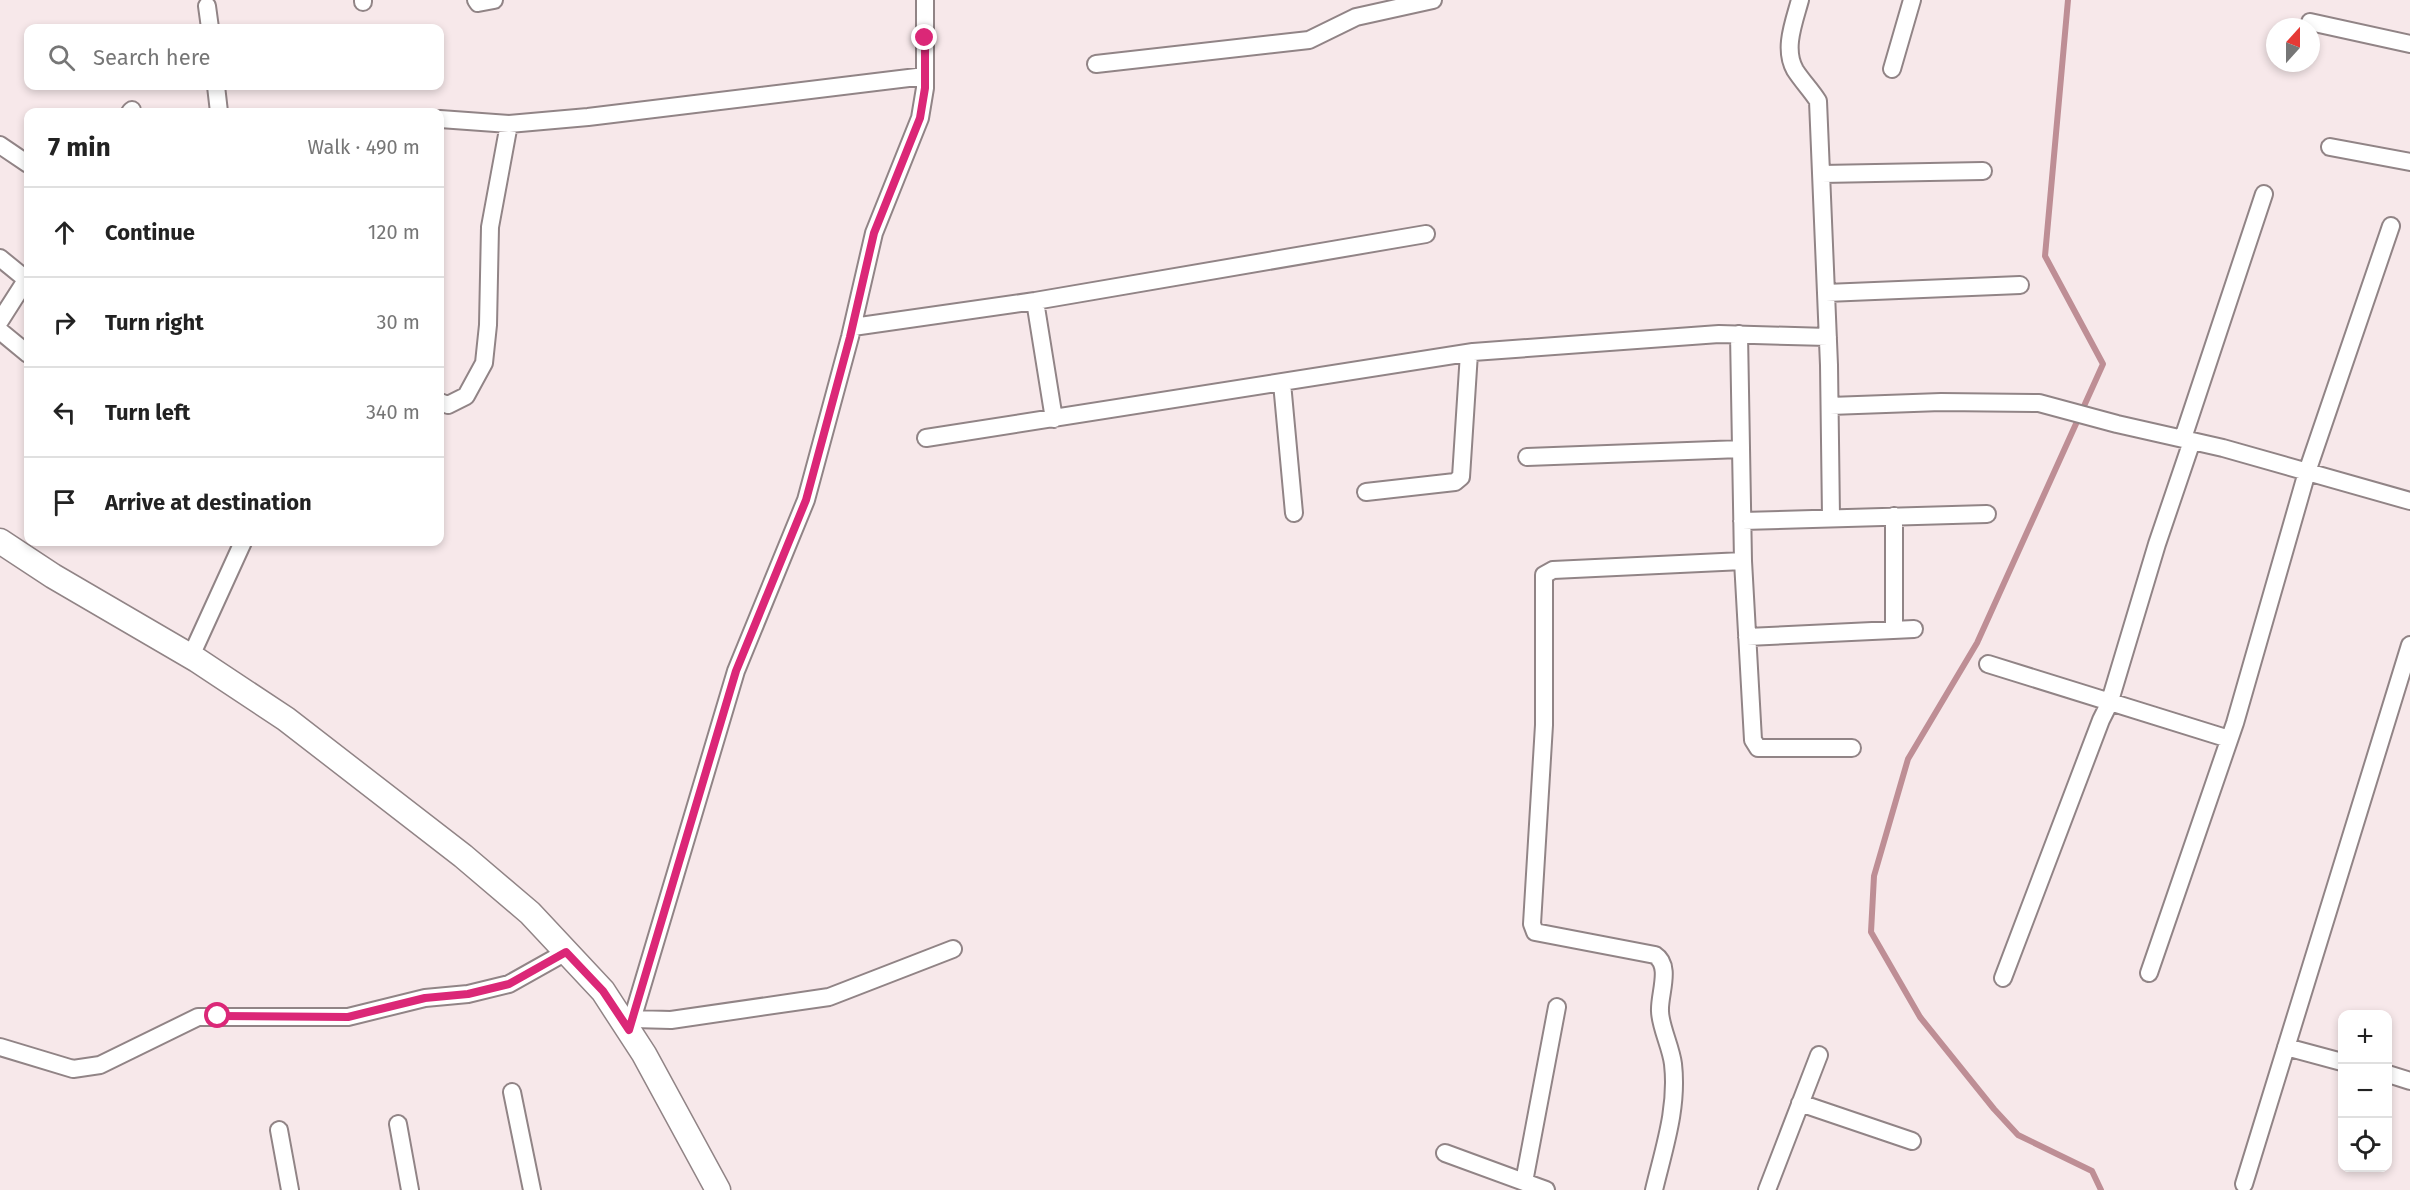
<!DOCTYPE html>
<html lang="en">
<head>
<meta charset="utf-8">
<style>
  :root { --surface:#fff; --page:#f2f2f2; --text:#222; --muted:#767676; --line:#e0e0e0 }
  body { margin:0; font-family:"Fira Sans",sans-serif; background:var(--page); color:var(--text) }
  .controls { position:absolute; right:18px; bottom:18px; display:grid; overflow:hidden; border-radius:12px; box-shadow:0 3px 9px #0003 }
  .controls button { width:54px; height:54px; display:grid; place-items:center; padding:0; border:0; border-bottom:2px solid var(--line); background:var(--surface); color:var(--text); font:30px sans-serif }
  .compass { position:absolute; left:2266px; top:18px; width:54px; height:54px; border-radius:50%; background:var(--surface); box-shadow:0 3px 9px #0003; rotate:21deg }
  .stop { position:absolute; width:18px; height:18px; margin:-14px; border:4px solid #db2777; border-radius:50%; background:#fff }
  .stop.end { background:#db2777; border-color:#fff; box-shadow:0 2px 6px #0008 }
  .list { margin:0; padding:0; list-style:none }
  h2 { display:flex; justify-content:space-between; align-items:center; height:78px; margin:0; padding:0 24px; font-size:26px }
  h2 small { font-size:20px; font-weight:400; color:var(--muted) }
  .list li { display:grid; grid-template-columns:39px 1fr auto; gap:18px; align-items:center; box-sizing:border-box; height:90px; padding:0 24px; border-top:2px solid var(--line) }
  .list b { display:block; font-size:22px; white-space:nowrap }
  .list em { font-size:20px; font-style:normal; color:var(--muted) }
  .icon { flex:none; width:33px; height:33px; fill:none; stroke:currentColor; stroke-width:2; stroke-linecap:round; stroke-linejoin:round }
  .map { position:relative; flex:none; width:2410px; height:1190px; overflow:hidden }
  .search { position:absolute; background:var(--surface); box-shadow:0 3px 9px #0003; left:24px; top:24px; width:420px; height:66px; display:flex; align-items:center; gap:15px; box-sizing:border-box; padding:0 21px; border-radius:12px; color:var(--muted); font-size:22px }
  .panel { position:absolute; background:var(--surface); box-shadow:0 3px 9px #0003; left:24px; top:108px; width:420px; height:438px; border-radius:12px }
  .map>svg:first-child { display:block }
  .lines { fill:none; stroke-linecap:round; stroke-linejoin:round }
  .stream { stroke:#be8e95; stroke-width:6 }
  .minor-casing { stroke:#918486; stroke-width:20 }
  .secondary-casing { stroke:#918486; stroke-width:27 }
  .minor { stroke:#fff; stroke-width:16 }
  .secondary { stroke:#fff; stroke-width:24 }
  .route { stroke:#db2777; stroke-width:8 }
</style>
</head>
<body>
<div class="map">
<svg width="2410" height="1190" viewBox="0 0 2410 1190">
  <rect width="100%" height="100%" fill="#f7e8ea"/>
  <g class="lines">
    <path class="stream" d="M 2068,0 L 2045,256 L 2103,364 L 1977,643 L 1908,759 L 1874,876 L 1871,932 L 1920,1017 L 1994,1109 L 2018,1135 L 2092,1171 L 2101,1190"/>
    <defs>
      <path id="minor" d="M 363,0 L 363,2
        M 476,0 L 478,3 L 494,0
        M 1800,0 C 1794,22 1783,49 1795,70 C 1802,81 1811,90 1818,101 L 1829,365 L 1831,517
        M 207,6 L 210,28
        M 2310,22 L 2410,44
        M 1096,64 L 1309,40 L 1356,17 L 1433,0
        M 1892,69 L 1912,0
        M 216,86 L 219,112
        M 130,112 L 132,110
        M 440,119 L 509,124 L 588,117 L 925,76
        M 0,145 L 28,164
        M 2330,147 L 2410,162
        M 1822,174 L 1983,171
        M 0,258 L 27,280
        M 1826,293 L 2020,285
        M 1035,301 L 1054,419
        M 0,321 L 28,277
        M 853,327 L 1035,301 L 1426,234
        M 0,331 L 28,354
        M 1739,334 L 1743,561 L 1753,740 L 1758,748 L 1852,748
        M 1282,383 L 1294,513
        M 440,402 L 448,405 L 466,396 L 484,363 L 488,325 L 490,227 L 509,124
        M 1830,406 L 1941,402 L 2039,403 L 2117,424 L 2223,448 L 2410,501
        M 926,438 L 1473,352 L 1719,334 L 1828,337
        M 2183,438 L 2264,194
        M 1527,457 L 1741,449
        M 1366,492 L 1455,482 L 1461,477 L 1469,353
        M 1742,521 L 1987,514
        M 1894,629 L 1894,516
        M 1747,637 L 1914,629
        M 191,656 L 243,542
        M 1988,664 L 2229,739
        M 2149,973 L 2235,723 L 2307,472 L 2391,226
        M 2003,978 L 2101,720 L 2109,704 L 2157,544 L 2192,441
        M 633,1019 L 671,1020 L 829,997 L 953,949
        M 629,1030 L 736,671 L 806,500 L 850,337 L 874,233 L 920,118 L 925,88 L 925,0
        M 0,1047 L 73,1069 L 100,1065 L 198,1017 L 348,1017 L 425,998 L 468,994 L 509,984 L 566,952
        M 2286,1047 L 2342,1062
        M 2388,1074 L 2410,1081
        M 512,1092 L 532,1190
        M 1800,1103 L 1912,1141
        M 398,1124 L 410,1190
        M 279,1130 L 290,1190
        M 1445,1153 L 1546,1190
        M 1524,1182 L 1557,1007
        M 2244,1184 L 2410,645
        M 1654,1190 C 1664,1148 1678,1108 1673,1064 C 1671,1047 1660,1026 1660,1011 C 1659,994 1672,966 1655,955 L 1535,932 L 1532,924 L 1544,725 L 1544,575 L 1553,570 L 1743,561
        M 1767,1190 L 1819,1055"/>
      <path id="secondary" d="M 0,541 L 53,576 L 197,660 L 286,719 L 463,856 L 530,913 L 603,991 L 644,1054 L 718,1190"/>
    </defs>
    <use href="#minor" class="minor-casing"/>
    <use href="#secondary" class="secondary-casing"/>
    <use href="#minor" class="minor"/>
    <use href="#secondary" class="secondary"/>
  </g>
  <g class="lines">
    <path class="route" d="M 218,1016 L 348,1017 L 425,998 L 468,994 L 509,984 L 566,952 L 603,991 L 629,1030 L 736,671 L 806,500 L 850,337 L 874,233 L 920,118 L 925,88 L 925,38"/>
  </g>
</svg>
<div class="controls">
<button>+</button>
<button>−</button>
<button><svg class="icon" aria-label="locate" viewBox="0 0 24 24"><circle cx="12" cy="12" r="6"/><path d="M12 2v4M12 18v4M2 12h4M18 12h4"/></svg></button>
</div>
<svg class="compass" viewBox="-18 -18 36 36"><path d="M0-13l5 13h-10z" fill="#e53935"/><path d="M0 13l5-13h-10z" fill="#767676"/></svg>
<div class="stop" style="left:218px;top:1016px"></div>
<div class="stop end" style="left:925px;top:38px"></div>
<div class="search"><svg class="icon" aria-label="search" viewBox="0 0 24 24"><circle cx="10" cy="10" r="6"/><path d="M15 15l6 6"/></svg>Search here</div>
<section class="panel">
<h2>7 min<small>Walk · 490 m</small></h2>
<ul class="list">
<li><svg class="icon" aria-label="ahead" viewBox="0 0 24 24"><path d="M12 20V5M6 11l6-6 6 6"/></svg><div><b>Continue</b></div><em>120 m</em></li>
<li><svg class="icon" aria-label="right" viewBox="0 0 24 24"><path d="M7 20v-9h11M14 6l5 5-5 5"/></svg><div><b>Turn right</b></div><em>30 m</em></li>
<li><svg class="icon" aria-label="left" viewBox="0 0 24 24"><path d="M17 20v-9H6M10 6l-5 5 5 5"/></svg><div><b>Turn left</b></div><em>340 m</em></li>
<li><svg class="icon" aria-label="arrive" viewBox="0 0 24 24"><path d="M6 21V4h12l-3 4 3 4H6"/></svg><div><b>Arrive at destination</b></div></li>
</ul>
</section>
</div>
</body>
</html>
